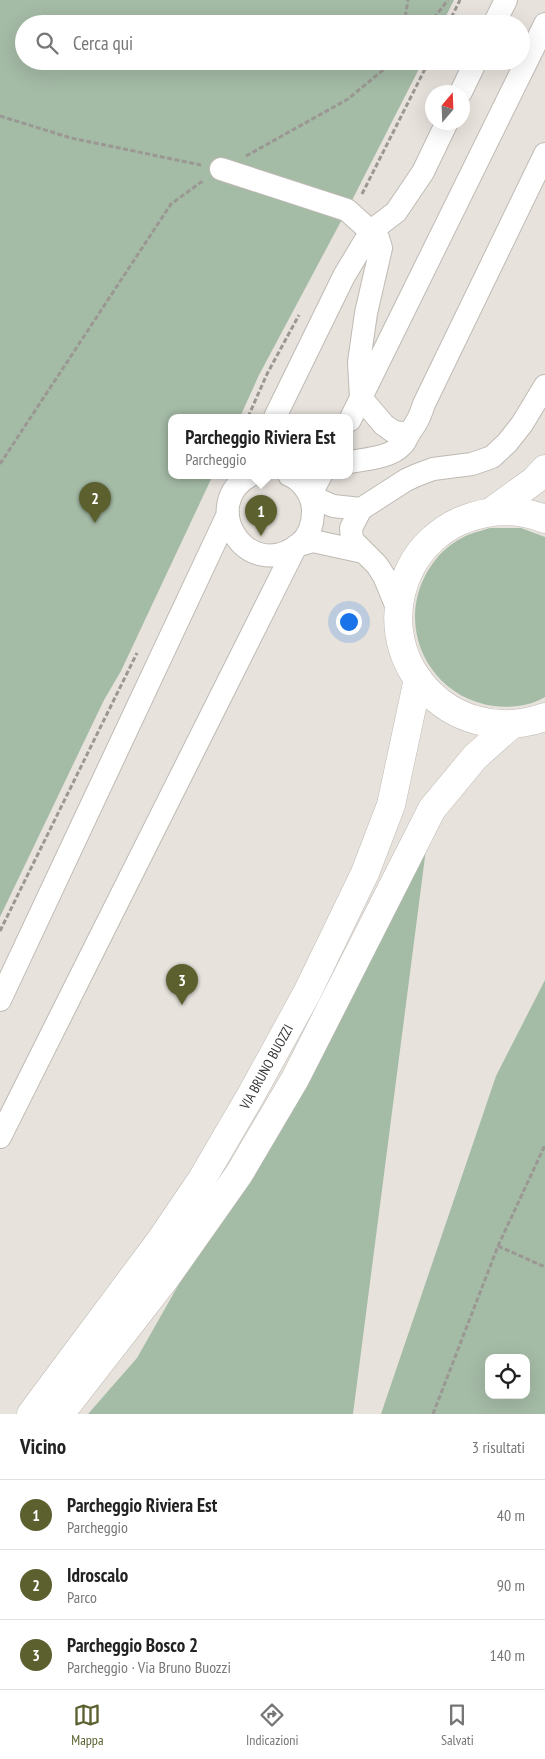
<!DOCTYPE html>
<html lang="it">
<head>
<meta charset="utf-8">
<style>
  :root { --surface:#fff; --page:#f6f6f6; --text:#222; --muted:#767676; --line:#e0e0e0; --accent:#5b602e }
  body { margin:0; font-family:"PT Sans Narrow",sans-serif; background:var(--page); color:var(--text) }
  .controls { position:absolute; right:15px; bottom:15px; display:grid; overflow:hidden; border-radius:10px; box-shadow:0 5px 20px #0002 }
  .controls button { width:45px; height:45px; display:grid; place-items:center; padding:0; border:0; border-bottom:1px solid var(--line); background:var(--surface); color:var(--text); font:25px sans-serif }
  .compass { position:absolute; left:425px; top:85px; width:45px; height:45px; border-radius:50%; background:var(--surface); box-shadow:0 5px 20px #0002; rotate:19deg }
  .you { position:absolute; left:348px; top:621px; width:18px; height:18px; margin:-12px; border:4px solid #fff; border-radius:50%; background:#1a73e8; box-shadow:0 0 0 8px #1a73e833 }
  .badge { display:grid; place-items:center; width:32px; height:32px; border-radius:50%; background:var(--accent); color:#fff; font-size:16px; font-weight:700 }
  .pin { position:absolute; translate:-50% -41px; filter:drop-shadow(0 1px 2px #0008) }
  .pin::after { content:''; position:absolute; top:26px; width:18px; height:15px; background:inherit; clip-path:polygon(0 0,100% 0,50% 100%) }
  .popup { position:absolute; left:168px; top:414px; width:185px; height:65px; box-sizing:border-box; display:grid; place-content:center; border-radius:10px; background:var(--surface); filter:drop-shadow(0 1px 4px #0005); font-size:16px; white-space:nowrap; color:var(--muted) }
  .popup b { font-size:19px; color:var(--text) }
  .popup::after { content:''; position:absolute; left:50%; top:100%; margin-left:-10px; border:10px solid transparent; border-top-color:var(--surface) }
  .list { margin:0; padding:0; list-style:none }
  h2 { display:flex; justify-content:space-between; align-items:center; height:65px; margin:0; padding:0 20px; font-size:21px }
  h2 small { font-size:16px; font-weight:400; color:var(--muted) }
  .list li { display:grid; grid-template-columns:32px 1fr auto; gap:15px; align-items:center; box-sizing:border-box; height:70px; padding:0 20px; border-top:1px solid var(--line) }
  .list b { display:block; font-size:19px; white-space:nowrap }
  .list p { margin:0; font-size:16px; white-space:nowrap; color:var(--muted) }
  .list em { font-size:16px; font-style:normal; color:var(--muted) }
  .icon { flex:none; width:28px; height:28px; fill:none; stroke:currentColor; stroke-width:2; stroke-linecap:round; stroke-linejoin:round }
  .map { position:relative; flex:none; width:545px; height:1414px; overflow:hidden }
  .search { position:absolute; background:var(--surface); box-shadow:0 5px 20px #0002; left:15px; right:15px; top:15px; height:55px; display:flex; align-items:center; gap:12px; box-sizing:border-box; padding:0 18px; border-radius:28px; color:var(--muted); font-size:19px }
  .sheet { height:275px; background:var(--surface) }
  nav { display:flex; justify-content:space-around; align-items:center; box-sizing:border-box; height:70px; border-top:1px solid var(--line); background:var(--surface); font-size:14px; color:var(--muted) }
  nav a { display:grid; justify-items:center; gap:2px }
  nav .on { color:var(--accent) }
  .map>svg:first-child { display:block }
  .green { fill:#a4bba6; fill-rule:evenodd }
  .lines { fill:none; stroke-linecap:round; stroke-linejoin:round }
  .minor-casing { stroke:#bfbab4; stroke-width:24 }
  .major-casing { stroke:#bfbab4; stroke-width:29 }
  .highway-casing { stroke:#bfbab4; stroke-width:29 }
  .path { stroke:#9b9793; stroke-width:3; stroke-dasharray:5 2.5; stroke-linecap:butt }
  .minor { stroke:#fff; stroke-width:22 }
  .major { stroke:#fff; stroke-width:28 }
  .highway { stroke:#fff; stroke-width:28 }
  .labels { text-anchor:middle; dominant-baseline:central; stroke-width:4.5; stroke-linejoin:round; paint-order:stroke }
  .street-label { font-size:14px; fill:#383634; stroke:#e7e2dc }
</style>
</head>
<body>
<div class="map">
<svg width="545" height="1414" viewBox="0 0 545 1414">
  <rect width="100%" height="100%" fill="#e7e2dc"/>
  <path class="green" d="M 0,0 L 454,0 L 442,24 L 24,24 L 24,61 L 423,61 L 347,210 L 259,375 L 240,417 L 172,417 L 172,475 L 213,475 L 121,671 L 104,700 L 0,917 Z
    M 490,528 L 521,528 L 545,537 L 545,697 C 530,706 511,708 494,706 C 428,697 394,625 429,569 C 437,556 448,545 462,538 C 470,533 481,531 490,528 Z
    M 426,849 L 353,1414 L 88,1414 L 137,1358 Z
    M 545,980 L 545,1414 L 381,1414 L 496,1076 ZM 489,1358 L 526,1358 L 526,1395 L 489,1395 Z"/>
  <g class="lines">
    <defs>
      <path id="minor" d="M 494,24 L 506,0
        M 461,92 L 476,61
        M 221,169 L 347,210 L 378,238 L 381,248 L 366,313 L 359,362 L 361,398 L 384,425 L 394,432 L 409,434
        M 275,417 L 344,276 L 371,231 L 396,212 L 423,172 L 447,122
        M 350,420 L 545,24
        M 350,462 C 366,459 390,458 402,445 C 406,442 407,436 410,432 C 418,421 420,416 424,404 L 545,154
        M 251,475 C 197,504 247,584 298,545 C 309,537 313,524 313,511 C 313,496 303,481 289,475
        M 321,475 L 310,496 L 333,506 L 361,509
        M 398,610 L 384,576 L 377,565 L 352,540 L 351,528 L 361,509 L 406,480 L 417,475 L 433,469 L 472,464 L 492,457 L 507,443 L 522,424 L 545,386
        M 0,1000 L 228,514
        M 0,1137 L 296,546 L 313,541 L 363,552"/>
      <g id="major">
        <path d="M 545,519 C 517,508 488,509 460,521 C 440,530 421,547 411,567 C 365,657 451,751 545,717"/>
        <path id="s1" d="M 31,1414 L 160,1241 L 202,1179 L 251,1095 L 307,993 L 365,873 L 391,805 L 418,679"/>
        <path d="M 60,1414 L 165,1279 L 239,1174 L 295,1079 L 432,809 L 475,757 L 511,725"/>
      </g>
      <path id="highway" d="M 492,511 L 535,480 L 545,469"/>
    </defs>
    <use href="#minor" class="minor-casing"/>
    <use href="#major" class="major-casing"/>
    <use href="#highway" class="highway-casing"/>
    <path class="path" d="M 404,24 L 408,0
      M 429,24 L 448,0
      M 448,24 L 460,0
      M 0,116 L 71,138 L 201,165
      M 246,156 L 348,99 L 394,61
      M 362,194 L 429,61
      M 248,417 L 267,374 L 299,315
      M 0,464 L 171,204 L 204,180
      M 0,931 L 137,653
      M 498,1246 L 545,1267
      M 433,1414 L 498,1246 L 545,1145"/>
    <use href="#minor" class="minor"/>
    <use href="#major" class="major"/>
    <use href="#highway" class="highway"/>
  </g>
  <g class="labels">
    <g class="street-label">
      <text stroke="none"><textPath href="#s1" startOffset="420">VIA BRUNO BUOZZI</textPath></text>
    </g>
  </g>
</svg>
<div class="controls">
<button><svg class="icon" aria-label="locate" viewBox="0 0 24 24"><circle cx="12" cy="12" r="6"/><path d="M12 2v4M12 18v4M2 12h4M18 12h4"/></svg></button>
</div>
<svg class="compass" viewBox="-18 -18 36 36"><path d="M0-13l5 13h-10z" fill="#e53935"/><path d="M0 13l5-13h-10z" fill="#767676"/></svg>
<div class="you"></div>
<div class="pin badge" style="left:261px;top:536px">1</div>
<div class="popup"><b>Parcheggio Riviera Est</b>Parcheggio</div>
<div class="pin badge" style="left:95px;top:523px">2</div>
<div class="pin badge" style="left:182px;top:1005px">3</div>
<div class="search"><svg class="icon" aria-label="search" viewBox="0 0 24 24"><circle cx="10" cy="10" r="6"/><path d="M15 15l6 6"/></svg>Cerca qui</div>
</div>
<section class="sheet">
<h2>Vicino<small>3 risultati</small></h2>
<ul class="list">
<li><span class="badge">1</span><div><b>Parcheggio Riviera Est</b><p>Parcheggio</p></div><em>40 m</em></li>
<li><span class="badge">2</span><div><b>Idroscalo</b><p>Parco</p></div><em>90 m</em></li>
<li><span class="badge">3</span><div><b>Parcheggio Bosco 2</b><p>Parcheggio · Via Bruno Buozzi</p></div><em>140 m</em></li>
</ul>
</section>
<nav>
<a class="on"><svg class="icon" aria-label="map" viewBox="0 0 24 24"><path d="M3 6l6-2 6 2 6-2v14l-6 2-6-2-6 2zM9 4v14M15 6v14"/></svg>Mappa</a>
<a><svg class="icon" aria-label="directions" viewBox="0 0 24 24"><path d="M12 3l9 9-9 9-9-9zM9 14v-3h6M13 9l2 2-2 2"/></svg>Indicazioni</a>
<a><svg class="icon" aria-label="saved" viewBox="0 0 24 24"><path d="M7 4h10v16l-5-4-5 4z"/></svg>Salvati</a>
</nav>
</body>
</html>
